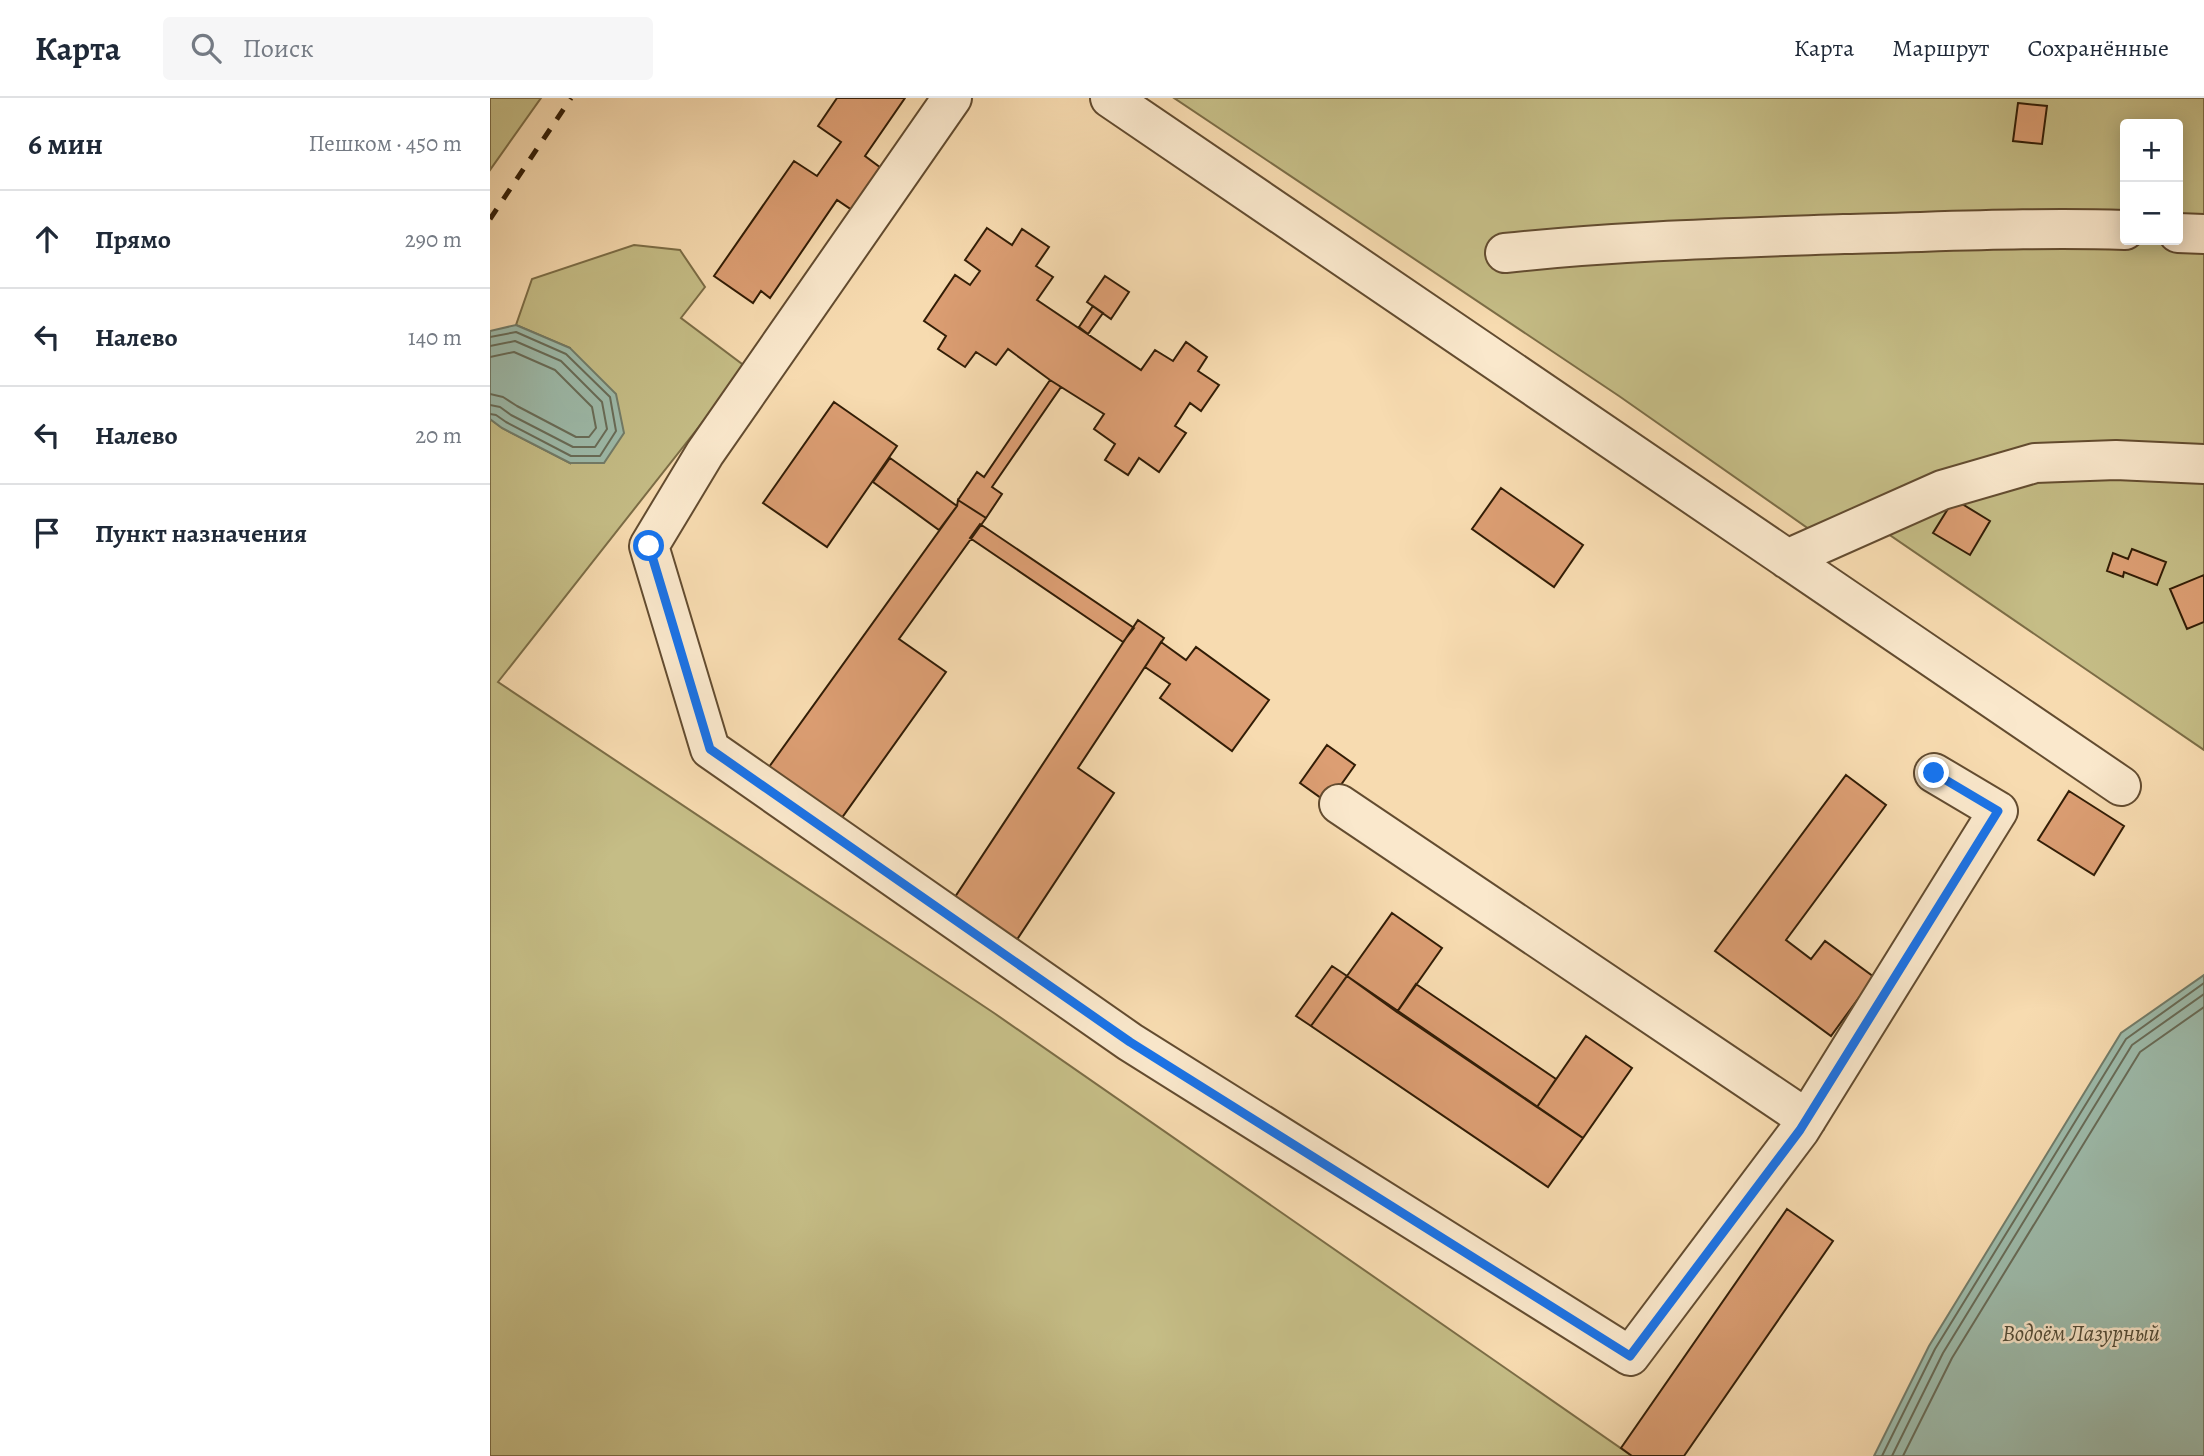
<!DOCTYPE html>
<html lang="ru">
<head>
<meta charset="utf-8">
<style>
  :root { --surface:#fff; --page:#f6f6f7; --text:#1f2937; --muted:#747a83; --line:#e0e1e3 }
  body { margin:0; font-family:Alegreya,serif; background:var(--page); color:var(--text) }
  .controls { position:absolute; right:21px; top:21px; display:grid; overflow:hidden; border-radius:7px; box-shadow:0 4px 18px #0003 }
  .controls button { width:63px; height:63px; display:grid; place-items:center; padding:0; border:0; border-bottom:2px solid var(--line); background:var(--surface); color:var(--text); font:35px sans-serif }
  .stop { position:absolute; width:21px; height:21px; margin:-16px; border:5px solid #1a73e8; border-radius:50%; background:#fff }
  .stop.end { background:#1a73e8; border-color:#fff; box-shadow:0 2px 7px #0008 }
  .list { margin:0; padding:0; list-style:none }
  h2 { display:flex; justify-content:space-between; align-items:center; height:91px; margin:0; padding:0 28px; font-size:30px }
  h2 small { font-size:23px; font-weight:400; color:var(--muted) }
  .list li { display:grid; grid-template-columns:46px 1fr auto; gap:21px; align-items:center; box-sizing:border-box; height:98px; padding:0 28px; border-top:2px solid var(--line) }
  .list b { display:block; font-size:26px; white-space:nowrap }
  .list em { font-size:23px; font-style:normal; color:var(--muted) }
  .icon { flex:none; width:38px; height:38px; fill:none; stroke:currentColor; stroke-width:2; stroke-linecap:round; stroke-linejoin:round }
  .map { position:relative; flex:none; width:1714px; height:1358px; overflow:hidden }
  header { display:flex; align-items:center; gap:42px; box-sizing:border-box; height:98px; padding:0 35px; background:var(--surface); border-bottom:2px solid var(--line) }
  header strong { font-size:33px }
  nav { display:flex; gap:38px; margin-inline-start:auto; font-size:24px }
  .search { width:490px; height:63px; background:var(--page); display:flex; align-items:center; gap:18px; box-sizing:border-box; padding:0 24px; border-radius:7px; color:var(--muted); font-size:26px }
  main { display:flex }
  aside { flex:1; background:var(--surface) }
  .map>svg:first-child { display:block }
  .green { fill:#c5bd86; stroke:#7c6d46; stroke-width:2; fill-rule:evenodd }
  .water { fill:#9dbbab; stroke:#727c69; stroke-width:2 }
  .lines { fill:none; stroke-linecap:round; stroke-linejoin:round }
  .shore { stroke:#686c58; stroke-width:2 }
  .building { fill:#dc9e73; stroke:#321d06; stroke-width:2 }
  .minor-casing { stroke:#634c30; stroke-width:42 }
  .minor { stroke:#fae8cc; stroke-width:38 }
  .rail { stroke:#321d06; stroke-width:5; stroke-dasharray:12 12; stroke-linecap:butt }
  .route { stroke:#1a73e8; stroke-width:9 }
  .labels { text-anchor:middle; dominant-baseline:central; stroke-width:5; stroke-linejoin:round; paint-order:stroke }
  .water-label { font-size:23px; font-style:italic; fill:#524c38; stroke:#fae8cc }
</style>
</head>
<body>
<header>
<strong>Карта</strong>
<div class="search"><svg class="icon" aria-label="search" viewBox="0 0 24 24"><circle cx="10" cy="10" r="6"/><path d="M15 15l6 6"/></svg>Поиск</div>
<nav><a>Карта</a><a>Маршрут</a><a>Сохранённые</a></nav>
</header>
<main>
<aside>
<h2>6 мин<small>Пешком · 450 m</small></h2>
<ul class="list">
<li><svg class="icon" aria-label="ahead" viewBox="0 0 24 24"><path d="M12 20V5M6 11l6-6 6 6"/></svg><div><b>Прямо</b></div><em>290 m</em></li>
<li><svg class="icon" aria-label="left" viewBox="0 0 24 24"><path d="M17 20v-9H6M10 6l-5 5 5 5"/></svg><div><b>Налево</b></div><em>140 m</em></li>
<li><svg class="icon" aria-label="left" viewBox="0 0 24 24"><path d="M17 20v-9H6M10 6l-5 5 5 5"/></svg><div><b>Налево</b></div><em>20 m</em></li>
<li><svg class="icon" aria-label="arrive" viewBox="0 0 24 24"><path d="M6 21V4h12l-3 4 3 4H6"/></svg><div><b>Пункт назначения</b></div></li>
</ul>
</aside>
<div class="map">
<svg width="1714" height="1358" viewBox="0 0 1714 1358">
  <rect width="100%" height="100%" fill="#f7dbb0"/>
  <filter id="stains"><feTurbulence type="fractalNoise" baseFrequency=".00286" numOctaves="4"/><feColorMatrix values="0 0 0 0 .2 0 0 0 0 .09 0 0 0 0 .02 0 0 0 .5 -.17"/></filter>
  <radialGradient id="worn" r=".72"><stop offset=".6" stop-color="#630" stop-opacity="0"/><stop offset="1" stop-color="#630" stop-opacity=".3"/></radialGradient>
  <path class="green" d="M 0,0 L 51,0 L 0,72 Z
    M 684,0 L 1714,0 L 1714,652 L 1363,412 L 1319,431 L 1129,298 ZM 1635,26 L 1688,26 L 1688,142 L 1635,142 Z
    M 144,147 L 190,152 L 215,189 L 191,220 L 256,269 L 8,584 L 504,915 L 1142,1358 L 0,1358 L 0,321 L 12,330 L 80,365 L 80,250 L 26,227 L 42,181 Z"/>
  <path class="water" d="M 26,227 L 80,250 L 126,296 L 134,335 L 114,365 L 80,365 L 12,330 L 0,321 L 0,233 Z
    M 1714,877 L 1714,1358 L 1384,1358 L 1439,1248 L 1631,935 Z"/>
  <g class="lines">
    <path class="shore" d="M 0,239 L 26,234 L 76,256 L 120,299 L 126,333 L 110,358 L 81,358 L 16,324 L 6,317 L 0,316
      M 0,248 L 25,243 L 71,263 L 112,304 L 117,331 L 105,349 L 83,349 L 21,317 L 10,309 L 0,307
      M 0,259 L 24,254 L 65,272 L 102,309 L 106,330 L 99,339 L 86,339 L 27,308 L 13,299 L 0,296
      M 1392,1358 L 1445,1251 L 1636,941 L 1714,885
      M 1402,1358 L 1453,1255 L 1642,947 L 1714,896
      M 1413,1358 L 1462,1260 L 1650,954 L 1714,909"/>
  </g>
  <path class="building" d="M 347,0 L 415,0 L 375,58 L 391,70 L 362,112 L 347,102 L 280,200 L 271,193 L 263,205 L 224,178 L 304,63 L 327,78 L 351,44 L 328,28 Z
    M 1528,5 L 1557,8 L 1552,46 L 1523,43 Z
    M 497,130 L 522,147 L 532,131 L 559,149 L 546,168 L 563,179 L 547,202 L 651,272 L 665,252 L 683,263 L 696,244 L 717,259 L 708,273 L 729,287 L 711,313 L 700,305 L 685,328 L 696,335 L 669,374 L 649,360 L 638,377 L 615,362 L 625,346 L 604,331 L 614,316 L 560,282 L 518,251 L 506,267 L 486,254 L 475,269 L 448,251 L 456,238 L 434,223 L 465,177 L 480,187 L 490,173 L 475,162 Z
    M 615,178 L 639,194 L 621,221 L 597,204 Z
    M 603,208 L 613,215 L 598,236 L 589,229 Z
    M 560,282 L 571,289 L 502,389 L 512,396 L 496,420 L 468,402 L 487,374 L 494,379 Z
    M 344,304 L 407,348 L 337,449 L 273,405 Z
    M 400,360 L 467,408 L 449,432 L 383,384 Z
    M 1011,390 L 1093,447 L 1064,489 L 982,431 Z
    M 1464,401 L 1500,423 L 1480,457 L 1443,435 Z
    M 468,402 L 496,420 L 409,541 L 456,574 L 351,721 L 279,669 L 467,408 Z
    M 490,426 L 644,530 L 633,544 L 480,440 Z
    M 1642,451 L 1676,464 L 1667,487 L 1634,474 L 1633,479 L 1617,473 L 1623,455 L 1638,461 Z
    M 1714,477 L 1714,524 L 1697,531 L 1680,491 Z
    M 648,522 L 674,540 L 588,670 L 624,695 L 526,843 L 463,802 Z
    M 671,544 L 696,562 L 706,549 L 779,602 L 742,653 L 670,600 L 680,586 L 655,569 Z
    M 837,647 L 865,667 L 838,705 L 810,685 Z
    M 1356,677 L 1396,707 L 1296,842 L 1321,861 L 1335,843 L 1384,879 L 1341,938 L 1225,853 Z
    M 1579,693 L 1634,728 L 1604,777 L 1548,742 Z
    M 902,815 L 952,850 L 907,914 L 857,878 Z
    M 842,868 L 857,878 L 821,928 L 806,918 Z
    M 857,878 L 1093,1040 L 1058,1089 L 821,928 Z
    M 926,886 L 1066,981 L 1047,1009 L 907,914 Z
    M 1096,938 L 1142,970 L 1093,1040 L 1047,1009 Z
    M 1297,1111 L 1343,1143 L 1194,1358 L 1142,1358 L 1131,1350 Z"/>
  <g class="lines">
    <defs>
      <path id="minor" d="M 462,0 L 215,355 L 159,448 L 220,651 L 640,944 L 1140,1258 L 1310,1032 L 1508,713 L 1444,675
        M 620,0 L 1631,688
        M 1688,135 L 1714,136
        M 1015,155 C 1127,143 1241,140 1354,136 C 1448,134 1541,129 1635,132
        M 1297,461 L 1452,392 L 1545,365 L 1626,362 L 1714,366
        M 849,706 L 1317,1021"/>
    </defs>
    <use href="#minor" class="minor-casing"/>
    <use href="#minor" class="minor"/>
    <path class="rail" d="M 0,121 L 81,0"/>
  </g>
  <g class="lines">
    <path class="route" d="M 159,448 L 220,651 L 640,944 L 1140,1258 L 1310,1032 L 1508,713 L 1444,675"/>
  </g>
  <g class="labels">
    <g class="water-label">
      <text x="1591" y="1235">Водоём Лазурный</text>
    </g>
  </g>
  <rect width="100%" height="100%" filter="url(#stains)"/>
  <rect width="100%" height="100%" fill="url(#worn)"/>
</svg>
<div class="controls">
<button>+</button>
<button>−</button>
</div>
<div class="stop" style="left:159px;top:448px"></div>
<div class="stop end" style="left:1444px;top:675px"></div>
</div>
</main>
</body>
</html>
